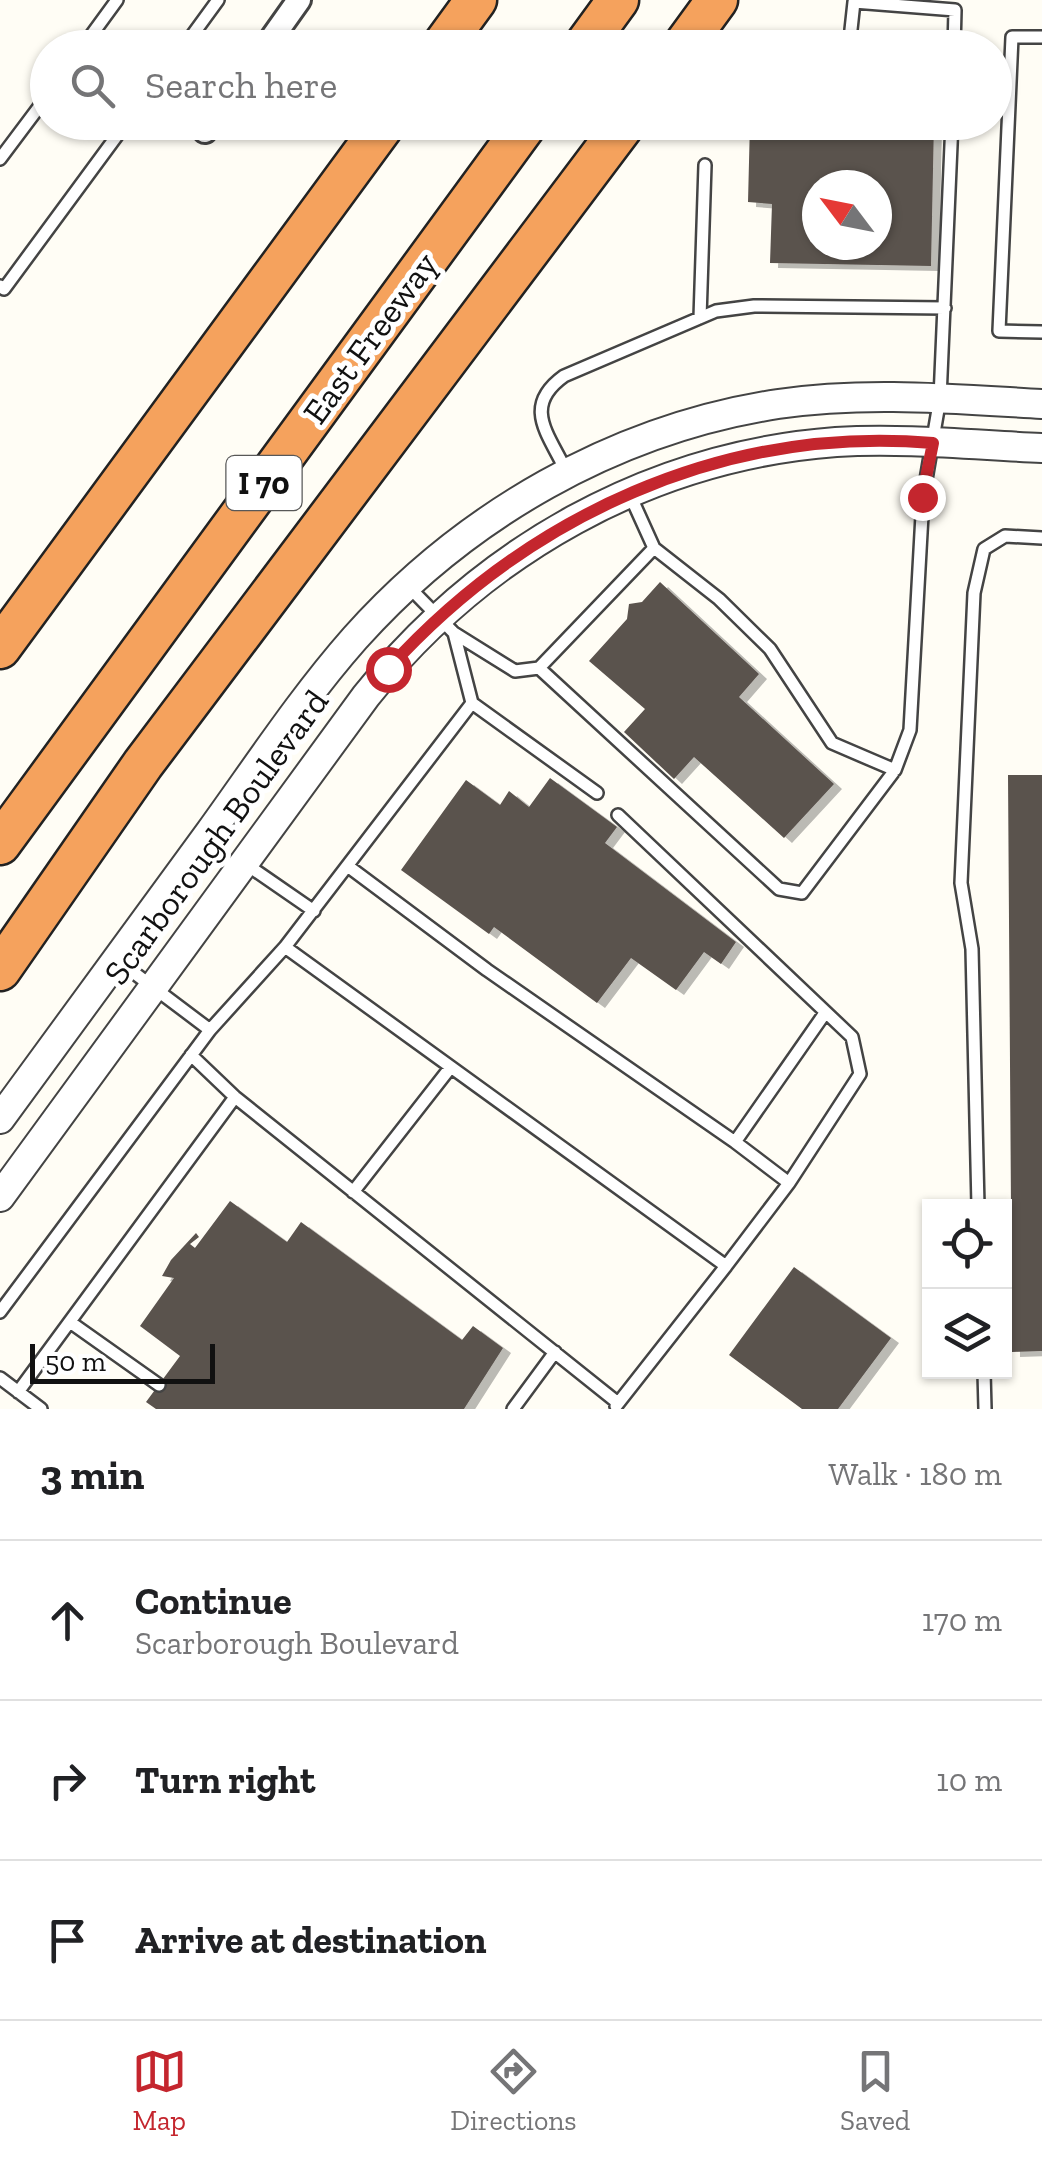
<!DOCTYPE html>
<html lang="en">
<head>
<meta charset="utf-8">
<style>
  :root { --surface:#fff; --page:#f6f6f6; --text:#202124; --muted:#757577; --line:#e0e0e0; --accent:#c4262e }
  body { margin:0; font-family:"Zilla Slab",serif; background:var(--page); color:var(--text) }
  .controls { position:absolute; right:30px; bottom:30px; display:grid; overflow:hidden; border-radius:0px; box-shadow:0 2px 8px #0004 }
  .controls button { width:90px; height:90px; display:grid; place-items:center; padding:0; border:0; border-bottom:2px solid var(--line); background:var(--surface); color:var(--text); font:50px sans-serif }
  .compass { position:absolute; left:802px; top:170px; width:90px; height:90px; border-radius:50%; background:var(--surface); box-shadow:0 2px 8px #0004; rotate:302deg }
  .scale { position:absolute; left:30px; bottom:25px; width:185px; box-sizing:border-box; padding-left:10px; border:5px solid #111; border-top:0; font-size:28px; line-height:35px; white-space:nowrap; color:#111; -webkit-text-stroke:8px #fff; paint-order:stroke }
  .stop { position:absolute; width:30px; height:30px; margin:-22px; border:8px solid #c4262e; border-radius:50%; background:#fff }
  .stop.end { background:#c4262e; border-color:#fff; box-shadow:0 2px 10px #0008 }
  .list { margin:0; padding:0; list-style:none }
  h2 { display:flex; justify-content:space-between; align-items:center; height:130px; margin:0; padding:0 40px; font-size:42px }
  h2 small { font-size:32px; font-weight:400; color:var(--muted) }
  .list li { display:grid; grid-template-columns:65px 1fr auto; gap:30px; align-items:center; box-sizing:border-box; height:160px; padding:0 40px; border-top:2px solid var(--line) }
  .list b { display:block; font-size:38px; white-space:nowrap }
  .list p { margin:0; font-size:32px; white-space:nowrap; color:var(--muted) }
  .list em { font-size:32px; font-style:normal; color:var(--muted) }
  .icon { flex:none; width:55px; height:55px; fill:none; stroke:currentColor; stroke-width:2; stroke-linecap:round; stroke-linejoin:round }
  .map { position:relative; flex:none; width:1042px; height:1409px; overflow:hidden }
  .search { position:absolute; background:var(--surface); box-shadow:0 2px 8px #0004; left:30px; right:30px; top:30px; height:110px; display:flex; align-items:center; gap:25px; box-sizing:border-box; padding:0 35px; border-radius:55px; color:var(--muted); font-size:38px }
  .sheet { height:610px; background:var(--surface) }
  nav { display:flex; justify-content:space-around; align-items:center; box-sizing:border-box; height:140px; border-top:2px solid var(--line); background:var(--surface); font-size:28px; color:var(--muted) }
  nav a { display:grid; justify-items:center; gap:5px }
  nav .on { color:var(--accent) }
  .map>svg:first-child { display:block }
  .building { fill:#5a524d; fill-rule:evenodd; filter:url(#shadow) }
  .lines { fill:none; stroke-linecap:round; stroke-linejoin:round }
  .service-casing { stroke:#444; stroke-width:16 }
  .minor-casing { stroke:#444; stroke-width:28 }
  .tertiary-casing { stroke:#444; stroke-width:32 }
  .motorway-casing { stroke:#222; stroke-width:45 }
  .service { stroke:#fff; stroke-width:11 }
  .minor { stroke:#fff; stroke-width:22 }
  .tertiary { stroke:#fff; stroke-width:28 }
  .motorway { stroke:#f5a25d; stroke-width:40 }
  .route { stroke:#c4262e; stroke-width:12 }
  .labels { text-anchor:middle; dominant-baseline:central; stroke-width:10; stroke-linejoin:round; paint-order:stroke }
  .shield { fill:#fff; stroke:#585858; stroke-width:2.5 }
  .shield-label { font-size:32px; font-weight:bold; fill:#111 }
  .street-label { font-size:35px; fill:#111; stroke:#fff }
</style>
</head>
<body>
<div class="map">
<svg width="1042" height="1409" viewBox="0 0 1042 1409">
  <defs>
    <filter id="shadow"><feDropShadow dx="8" dy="5" stdDeviation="0" flood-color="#0004"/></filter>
  </defs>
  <rect width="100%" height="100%" fill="#fffdf5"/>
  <path class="building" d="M 750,122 L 934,122 L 931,266 L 770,263 L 772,204 L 748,202 ZM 817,185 L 877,185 L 877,245 L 817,245 Z
    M 660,582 L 759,674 L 739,697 L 834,784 L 784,838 L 694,757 L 674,779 L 624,732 L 645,709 L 589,661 L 627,619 L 629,604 L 642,602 Z
    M 1008,775 L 1042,775 L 1042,1351 L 1012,1352 Z
    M 550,778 L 617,827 L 605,843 L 736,942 L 721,964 L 704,952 L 676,990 L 631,958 L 597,1003 L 494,927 L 489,934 L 401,870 L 466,780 L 500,805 L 509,791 L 529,807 Z
    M 230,1201 L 287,1242 L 301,1222 L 462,1340 L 473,1326 L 503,1348 L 464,1409 L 156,1409 L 146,1402 L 180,1356 L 140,1326 L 174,1278 L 162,1276 L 171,1260 L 196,1233 L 199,1237 L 190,1244 L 195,1248 Z
    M 794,1267 L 891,1338 L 838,1409 L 802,1409 L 729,1355 Z"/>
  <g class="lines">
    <defs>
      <path id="service" d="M 1042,37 L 1012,37 L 999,331 L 1042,332
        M 82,48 L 117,0
        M 183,48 L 218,0
        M 849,48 L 854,2 L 955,10 L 954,48
        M 0,159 L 48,95
        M 0,286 L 4,289 L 127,122
        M 700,318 L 705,165
        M 567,473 C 549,434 521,407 564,376 L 716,311 L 754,306 L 945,308
        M 630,495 L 654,548 L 719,599 L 770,649 L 832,743 L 895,770 L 910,730 L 923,497 L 940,398 L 952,122
        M 407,585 L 454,633 L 472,703 L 597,793
        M 454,633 L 515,671 L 539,668 L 654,548
        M 539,668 L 779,889 L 802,893 L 895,770
        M 243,862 L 314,911
        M 349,867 L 487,970 L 735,1142 L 825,1013
        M 285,947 L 472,703
        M 117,960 L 210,1030
        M 191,1055 L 235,1097 L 618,1403
        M 735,1142 L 789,1183
        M 353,1192 L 450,1068
        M 978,1206 L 972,949 L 961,883 L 974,593 L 984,549 L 1005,536 L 1042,538
        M 0,1312 L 210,1030 L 285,947 L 726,1266 L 789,1183 L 860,1074 L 852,1037 L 618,815
        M 70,1322 L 159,1385
        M 984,1372 L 985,1409
        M 0,1378 L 41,1409
        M 18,1392 L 235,1097
        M 616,1406 L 726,1266
        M 513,1409 L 555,1352"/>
      <path id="minor" d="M 265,48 L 299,0
        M 205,131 L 211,122"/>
      <path id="tertiary" d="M 0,1119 C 70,1023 140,928 210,832 C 257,767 302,698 355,638 C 465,515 615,429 778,404 C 866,391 954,399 1042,404
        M 0,1197 L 366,696 C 482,551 649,456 836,442 C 904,438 974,445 1042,448"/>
      <path id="motorway" d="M 441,48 L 476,0
        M 583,48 L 618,0
        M 682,48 L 717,0
        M 0,648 L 386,122
        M 0,844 L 528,122
        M 0,970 L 143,764 L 626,122"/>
    </defs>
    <use href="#service" class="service-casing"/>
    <use href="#minor" class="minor-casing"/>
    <use href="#tertiary" class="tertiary-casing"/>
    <use href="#motorway" class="motorway-casing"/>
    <use href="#service" class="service"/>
    <use href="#minor" class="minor"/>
    <use href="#tertiary" class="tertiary"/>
    <use href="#motorway" class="motorway"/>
  </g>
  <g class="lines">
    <path class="route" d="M 388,669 C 527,516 723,425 933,443 L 922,497"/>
  </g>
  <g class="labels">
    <rect class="shield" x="226.5" y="456" width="75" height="54" rx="8"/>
    <g class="shield-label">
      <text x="264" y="483">I 70</text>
    </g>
    <g class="street-label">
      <text transform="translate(370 338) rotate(-54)">East Freeway</text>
      <text transform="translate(216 837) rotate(-54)">Scarborough Boulevard</text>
    </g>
  </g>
</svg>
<div class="controls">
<button><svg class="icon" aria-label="locate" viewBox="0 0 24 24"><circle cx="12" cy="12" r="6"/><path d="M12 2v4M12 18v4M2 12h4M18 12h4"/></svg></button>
<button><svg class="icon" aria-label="layers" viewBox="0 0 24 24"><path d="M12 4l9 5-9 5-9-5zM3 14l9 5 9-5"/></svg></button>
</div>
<svg class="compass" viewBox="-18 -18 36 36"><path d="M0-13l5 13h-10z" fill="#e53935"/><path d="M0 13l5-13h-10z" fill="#757577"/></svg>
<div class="scale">50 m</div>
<div class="stop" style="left:388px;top:669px"></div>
<div class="stop end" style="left:922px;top:497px"></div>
<div class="search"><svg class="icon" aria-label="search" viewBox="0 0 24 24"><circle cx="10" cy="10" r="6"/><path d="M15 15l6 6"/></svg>Search here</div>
</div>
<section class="sheet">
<h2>3 min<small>Walk · 180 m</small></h2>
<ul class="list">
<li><svg class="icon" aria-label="ahead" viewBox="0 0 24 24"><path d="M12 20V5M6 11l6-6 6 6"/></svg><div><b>Continue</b><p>Scarborough Boulevard</p></div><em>170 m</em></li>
<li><svg class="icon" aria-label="right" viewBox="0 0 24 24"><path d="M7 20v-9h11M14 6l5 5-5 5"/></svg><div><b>Turn right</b></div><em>10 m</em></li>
<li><svg class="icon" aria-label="arrive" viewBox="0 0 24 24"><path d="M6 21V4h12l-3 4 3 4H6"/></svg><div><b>Arrive at destination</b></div></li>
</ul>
</section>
<nav>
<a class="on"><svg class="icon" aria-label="map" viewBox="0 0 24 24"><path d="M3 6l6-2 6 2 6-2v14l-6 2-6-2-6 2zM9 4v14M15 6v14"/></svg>Map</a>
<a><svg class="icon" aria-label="directions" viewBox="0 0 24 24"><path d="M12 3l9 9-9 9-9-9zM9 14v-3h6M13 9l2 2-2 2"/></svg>Directions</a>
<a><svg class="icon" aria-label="saved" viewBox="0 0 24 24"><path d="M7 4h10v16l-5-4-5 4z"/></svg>Saved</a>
</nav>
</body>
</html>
